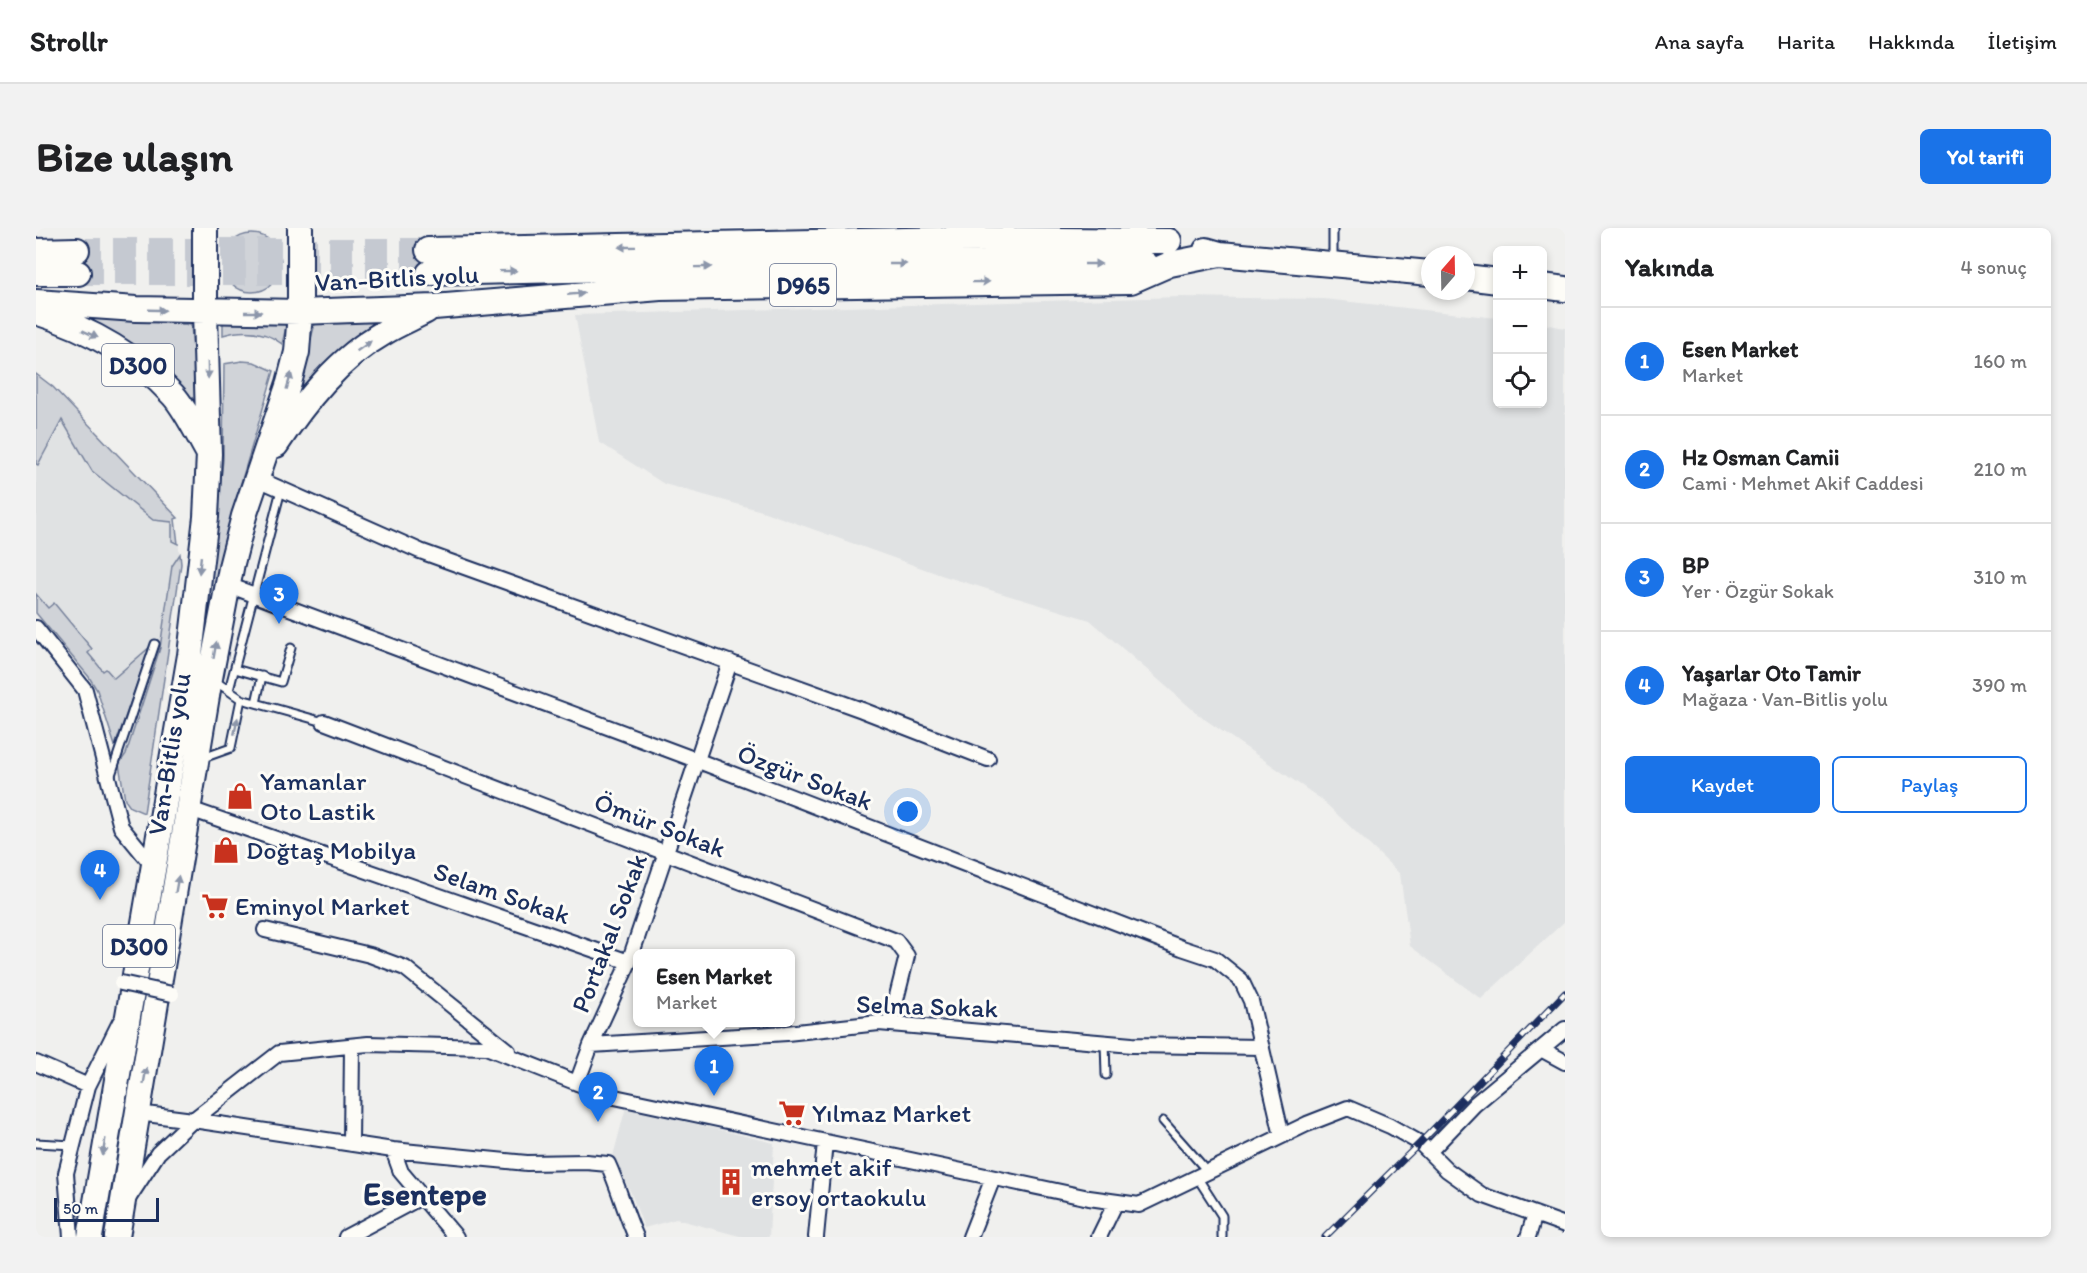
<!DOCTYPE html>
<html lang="tr">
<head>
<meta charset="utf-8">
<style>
  :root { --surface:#fff; --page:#f2f2f2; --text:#202124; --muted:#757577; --line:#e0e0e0; --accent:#1a73e8 }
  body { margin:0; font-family:Itim,sans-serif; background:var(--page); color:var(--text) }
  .controls { position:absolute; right:18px; top:18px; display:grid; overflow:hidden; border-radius:9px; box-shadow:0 3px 9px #0003 }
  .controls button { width:54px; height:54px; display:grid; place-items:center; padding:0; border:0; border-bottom:2px solid var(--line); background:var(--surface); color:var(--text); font:30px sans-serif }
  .compass { position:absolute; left:1385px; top:18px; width:54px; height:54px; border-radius:50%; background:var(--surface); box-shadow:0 3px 9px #0003; rotate:20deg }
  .scale { position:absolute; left:18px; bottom:15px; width:105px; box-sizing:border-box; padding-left:6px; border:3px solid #1b2f5e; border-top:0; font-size:16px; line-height:21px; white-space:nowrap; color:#1b2f5e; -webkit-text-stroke:4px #fdfcf7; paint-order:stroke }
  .you { position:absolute; left:872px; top:584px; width:21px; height:21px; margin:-15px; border:4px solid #fff; border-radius:50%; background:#1a73e8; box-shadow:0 0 0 9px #1a73e833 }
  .badge { display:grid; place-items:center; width:39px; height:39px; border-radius:50%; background:var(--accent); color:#fff; font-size:20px; font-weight:700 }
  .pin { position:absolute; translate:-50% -50px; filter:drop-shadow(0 2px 3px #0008) }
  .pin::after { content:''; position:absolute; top:32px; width:21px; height:18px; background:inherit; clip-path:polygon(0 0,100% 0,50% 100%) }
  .popup { position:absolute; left:597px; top:721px; width:162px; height:78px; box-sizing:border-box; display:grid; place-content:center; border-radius:9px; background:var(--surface); filter:drop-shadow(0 2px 4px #0005); font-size:20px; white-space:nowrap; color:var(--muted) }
  .popup b { font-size:22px; color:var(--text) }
  .popup::after { content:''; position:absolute; left:50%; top:100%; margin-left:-12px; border:12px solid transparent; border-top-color:var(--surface) }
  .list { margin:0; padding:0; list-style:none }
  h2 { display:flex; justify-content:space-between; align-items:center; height:78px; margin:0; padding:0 24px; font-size:26px }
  h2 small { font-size:20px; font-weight:400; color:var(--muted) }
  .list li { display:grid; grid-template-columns:39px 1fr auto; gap:18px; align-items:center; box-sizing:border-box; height:108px; padding:0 24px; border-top:2px solid var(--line) }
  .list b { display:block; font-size:22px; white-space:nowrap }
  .list p { margin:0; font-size:20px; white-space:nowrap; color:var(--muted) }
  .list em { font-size:20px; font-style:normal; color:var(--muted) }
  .actions { display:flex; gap:12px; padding:18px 24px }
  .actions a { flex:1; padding:14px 0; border:2px solid var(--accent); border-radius:9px; text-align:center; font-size:21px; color:var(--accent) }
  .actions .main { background:var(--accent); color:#fff }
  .icon { flex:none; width:33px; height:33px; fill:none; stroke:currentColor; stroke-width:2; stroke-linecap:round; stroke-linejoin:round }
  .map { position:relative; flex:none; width:1529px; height:1009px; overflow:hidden; border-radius:9px }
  header { display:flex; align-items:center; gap:36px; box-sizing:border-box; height:84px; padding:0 30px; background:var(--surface); border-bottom:2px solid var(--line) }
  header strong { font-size:28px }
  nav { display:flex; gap:33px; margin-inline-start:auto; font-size:21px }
  .intro { display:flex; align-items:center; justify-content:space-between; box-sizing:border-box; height:144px; padding:0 36px }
  h1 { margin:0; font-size:42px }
  .button { padding:15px 27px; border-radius:9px; background:var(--accent); color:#fff; font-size:21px; font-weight:700 }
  main { display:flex; gap:36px; padding:0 36px }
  aside { flex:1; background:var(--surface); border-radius:9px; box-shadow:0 3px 9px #0003 }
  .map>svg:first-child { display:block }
  .built { fill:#e0e2e3 }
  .green { fill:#d0d3d8; stroke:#76819b; stroke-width:1.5 }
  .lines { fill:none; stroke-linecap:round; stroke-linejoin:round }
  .highway-tunnel { stroke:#c5c9d1; stroke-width:24; stroke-dasharray:24 12; stroke-linecap:butt }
  .lane-casing { stroke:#1b2f5e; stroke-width:11 }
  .street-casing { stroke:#1b2f5e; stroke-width:18 }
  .highway-casing { stroke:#1b2f5e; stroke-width:28 }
  .lane { stroke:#fdfcf7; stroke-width:7 }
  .street { stroke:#fdfcf7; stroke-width:14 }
  .highway { stroke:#fdfcf7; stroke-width:24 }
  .rail-casing { stroke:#1b2f5e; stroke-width:7 }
  .rail { stroke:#fdfcf7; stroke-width:4.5; stroke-dasharray:14; stroke-linecap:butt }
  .street-bridge-casing { stroke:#1b2f5e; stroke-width:18; stroke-linecap:butt }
  .street-bridge { stroke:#fdfcf7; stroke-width:14 }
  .oneway { fill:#8c96aa }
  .labels { text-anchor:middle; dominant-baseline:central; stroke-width:6; stroke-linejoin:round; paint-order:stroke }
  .shield { fill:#fdfcf7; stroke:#5f6c8c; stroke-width:1.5 }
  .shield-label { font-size:24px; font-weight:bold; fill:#1b2f5e }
  .street-label { font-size:26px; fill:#1b2f5e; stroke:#fdfcf7 }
  .poi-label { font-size:26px; fill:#1b2f5e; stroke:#fdfcf7; text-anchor:start }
  .district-label { font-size:32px; font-weight:bold; fill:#1b2f5e; stroke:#fdfcf7 }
</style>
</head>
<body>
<header>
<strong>Strollr</strong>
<nav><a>Ana sayfa</a><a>Harita</a><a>Hakkında</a><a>İletişim</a></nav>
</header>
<div class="intro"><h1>Bize ulaşın</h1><a class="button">Yol tarifi</a></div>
<main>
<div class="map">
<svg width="1529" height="1009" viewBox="0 0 1529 1009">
  <rect width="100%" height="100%" fill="#f0f0ee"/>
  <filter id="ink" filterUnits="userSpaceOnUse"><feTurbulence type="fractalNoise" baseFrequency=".0167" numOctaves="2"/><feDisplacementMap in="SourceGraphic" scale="12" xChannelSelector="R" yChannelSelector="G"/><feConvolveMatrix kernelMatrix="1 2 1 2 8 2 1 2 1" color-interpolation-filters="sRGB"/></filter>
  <g filter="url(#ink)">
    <path class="built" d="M 1144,69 L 1288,71 L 1461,90 L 1462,176 L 1506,176 L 1507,96 L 1529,100 L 1529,693 L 1445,771 L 1374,718 L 1364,646 L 1285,571 L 1164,488 L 1054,392 L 908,348 L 726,283 L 628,256 L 563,214 L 539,87 Z
      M 11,165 L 139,291 L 145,336 L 108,585 L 94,579 L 89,572 L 81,527 L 61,462 L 53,449 L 0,385 L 0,186 Z
      M 590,879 L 738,915 L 733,1009 L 707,1009 L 640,991 L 608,1000 L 595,965 L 577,928 Z"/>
    <path class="green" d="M187 35a29 29 0 1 1 58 0a29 29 0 1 1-58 0Z
      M 36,86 L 155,97 L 162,180 Z
      M 187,93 L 251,95 L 246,116 C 228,102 208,101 187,107 Z
      M 349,93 L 255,181 L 279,96 Z
      M 206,133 L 218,134 L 238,143 L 197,282 L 72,1009 L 63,1009 L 181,287 L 187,232 L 188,136 Z
      M 0,146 L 17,159 L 142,290 L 139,291 L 142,316 L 136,313 L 136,294 L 117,292 L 56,243 L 26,192 L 4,233 L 2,237 L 0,236 Z
      M 144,326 L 145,336 L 108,585 L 94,579 L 89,572 L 83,536 L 90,526 L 124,420 L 136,338 Z
      M 0,366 L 12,380 L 18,375 L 56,421 L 52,425 L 67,443 L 70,441 L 78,450 L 114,419 L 79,518 L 61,462 L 53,449 L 0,385 Z"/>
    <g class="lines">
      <path class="highway-tunnel" d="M 41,22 L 392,22
        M 42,45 L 393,45"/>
      <defs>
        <path id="lane" d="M 1297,33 L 1297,0
          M 199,441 L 245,454 L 255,420
          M 193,462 L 245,262
          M 205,471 L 288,494
          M 220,475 L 226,448
          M 167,530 L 195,520 L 205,471 L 179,453
          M 75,547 L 119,416
          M 1069,814 L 1070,847
          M 1127,893 L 1172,944
          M 0,915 L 37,917
          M 1161,949 L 1186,988 L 1186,1009"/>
        <path id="street" d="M 220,250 L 384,323 L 826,482 L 952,531
          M 192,357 L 660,532 L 1146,720 L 1179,731 L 1205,752 L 1215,773 L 1246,908
          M 0,400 L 49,462 L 85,599 L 117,638
          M 288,494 L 860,713 L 871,728 L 854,796
          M 154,581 L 593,734
          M 229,702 L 334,727 L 369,740 L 472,823
          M 555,817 L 751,805 L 843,795 L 1096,817 L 1226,819
          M 1505,821 L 1529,834
          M 0,835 L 52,858
          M 541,855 L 555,817 L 593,734 L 694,434
          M 102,885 L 157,892 L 243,825 L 332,816 L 450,819 L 574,868 L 1053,970 L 1103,977 L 1271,896 L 1312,880 L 1354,898 L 1384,915 L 1411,942 L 1446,967 L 1529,997
          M 315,916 L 316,818
          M 357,922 L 365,944 L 420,1009
          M 1393,924 L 1439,876 L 1529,801
          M 92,971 L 122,925 L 157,892 L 357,922 L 491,935 L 550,934 L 572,936 C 583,960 589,985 600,1009
          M 35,1009 L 30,945 L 52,858 L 84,794
          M 310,1009 L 385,969
          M 780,1009 L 789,914
          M 934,1009 L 957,950
          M 1063,1009 L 1080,974
          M 1492,1009 L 1499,986"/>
        <path id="highway" d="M 392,22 L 916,11 L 1133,13
          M 1170,22 L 1184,26 L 1394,45
          M 0,23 L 41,22
          M 0,45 L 42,45
          M 393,45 L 843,35 L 1110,36
          M 1430,49 L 1462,53
          M 1506,58 L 1529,61
          M 0,74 L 100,81 L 264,84 L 398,79 L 624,60 L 1095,53 L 1134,36 L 1184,26
          M 0,84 C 51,100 100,127 137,167 C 150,181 163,209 173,226
          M 240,217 C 269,173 303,130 349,104 C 362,96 377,90 390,83
          M 54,1009 L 154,427 L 170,289 L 173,226 L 169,84 L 169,0
          M 81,1009 L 174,450 L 196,335 L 208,288 L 253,155 L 261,124 L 264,84 L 264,0"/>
      </defs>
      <use href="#lane" class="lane-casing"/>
      <use href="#street" class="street-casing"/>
      <use href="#highway" class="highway-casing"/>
      <use href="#lane" class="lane"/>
      <use href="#street" class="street"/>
      <use href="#highway" class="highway"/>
      <defs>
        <path id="rail" d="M 1289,1009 L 1384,915 L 1529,765"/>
      </defs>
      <use href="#rail" class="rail-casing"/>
      <use href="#rail" class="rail"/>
      <defs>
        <path id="street-bridge" d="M 85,755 L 136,766"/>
      </defs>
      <use href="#street-bridge" class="street-bridge-casing"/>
      <use href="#street-bridge" class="street-bridge"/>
    </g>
    <defs><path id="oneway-solid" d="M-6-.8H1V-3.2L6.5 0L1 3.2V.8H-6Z" transform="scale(1.5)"/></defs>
    <g class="oneway">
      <use href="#oneway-solid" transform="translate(591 19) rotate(179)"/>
      <use href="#oneway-solid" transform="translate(862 36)"/>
      <use href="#oneway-solid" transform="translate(1057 36)"/>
      <use href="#oneway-solid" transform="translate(667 39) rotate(-1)"/>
      <use href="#oneway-solid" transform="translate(472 43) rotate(-1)"/>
      <use href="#oneway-solid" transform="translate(945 54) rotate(-1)"/>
      <use href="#oneway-solid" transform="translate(540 66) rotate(-5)"/>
      <use href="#oneway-solid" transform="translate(121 82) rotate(2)"/>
      <use href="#oneway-solid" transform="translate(217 84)"/>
      <use href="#oneway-solid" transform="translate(54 106) rotate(25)"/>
      <use href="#oneway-solid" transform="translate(328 118) rotate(-35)"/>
      <use href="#oneway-solid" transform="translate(172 142) rotate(89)"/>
      <use href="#oneway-solid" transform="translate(253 153) rotate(-74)"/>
      <use href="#oneway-solid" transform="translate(164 337) rotate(96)"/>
      <use href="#oneway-solid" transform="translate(179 422) rotate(-80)"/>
      <use href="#oneway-solid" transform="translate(200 498) rotate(-78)"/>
      <use href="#oneway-solid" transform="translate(141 656) rotate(-80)"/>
      <use href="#oneway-solid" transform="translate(109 848) rotate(-80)"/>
      <use href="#oneway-solid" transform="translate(68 919) rotate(99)"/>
    </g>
  </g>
  <defs>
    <symbol id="shop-bare" viewBox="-9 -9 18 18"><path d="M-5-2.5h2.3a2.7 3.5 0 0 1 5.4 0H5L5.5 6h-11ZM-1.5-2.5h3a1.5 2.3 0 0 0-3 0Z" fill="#c8321e" stroke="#fdfcf7" stroke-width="2.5" paint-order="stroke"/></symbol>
    <symbol id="supermarket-bare" viewBox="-9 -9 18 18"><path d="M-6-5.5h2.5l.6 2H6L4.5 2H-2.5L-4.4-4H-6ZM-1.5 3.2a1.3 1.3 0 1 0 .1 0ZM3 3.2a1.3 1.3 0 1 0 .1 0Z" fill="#c8321e" stroke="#fdfcf7" stroke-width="2.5" paint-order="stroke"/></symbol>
    <symbol id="building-bare" viewBox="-9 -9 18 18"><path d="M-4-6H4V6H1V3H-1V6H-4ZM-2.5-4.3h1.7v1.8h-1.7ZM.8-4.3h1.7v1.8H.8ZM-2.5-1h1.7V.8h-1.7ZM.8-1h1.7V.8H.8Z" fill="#c8321e" stroke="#fdfcf7" stroke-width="2.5" paint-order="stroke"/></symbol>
  </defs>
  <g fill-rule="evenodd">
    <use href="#shop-bare" x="185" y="549" width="38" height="38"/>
    <use href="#shop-bare" x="171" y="603" width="38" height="38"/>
    <use href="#supermarket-bare" x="160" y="659" width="38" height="38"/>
    <use href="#supermarket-bare" x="737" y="866" width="38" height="38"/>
    <use href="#building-bare" x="676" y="935" width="38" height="38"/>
  </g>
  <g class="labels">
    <g class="shield">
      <rect x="734" y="36" width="66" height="42" rx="4.5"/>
      <rect x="66" y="116" width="72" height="42" rx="4.5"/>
      <rect x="67" y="697" width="72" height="42" rx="4.5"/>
    </g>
    <g class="shield-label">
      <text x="767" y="57">D965</text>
      <text x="102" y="137">D300</text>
      <text x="103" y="718">D300</text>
    </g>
    <g class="street-label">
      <text transform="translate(361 50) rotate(-3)">Van-Bitlis yolu</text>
      <text transform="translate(133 526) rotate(-81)">Van-Bitlis yolu</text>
      <text transform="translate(769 549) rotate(21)">Özgür Sokak</text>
      <text transform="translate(624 597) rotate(21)">Ömür Sokak</text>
      <text transform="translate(466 665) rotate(19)">Selam Sokak</text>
      <text transform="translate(573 705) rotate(-69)">Portakal Sokak</text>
      <text transform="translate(891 778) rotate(2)">Selma Sokak</text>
    </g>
    <g class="poi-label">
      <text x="224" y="553">Yamanlar<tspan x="224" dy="30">Oto Lastik</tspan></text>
      <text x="210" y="622">Doğtaş Mobilya</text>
      <text x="199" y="678">Eminyol Market</text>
      <text x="776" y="885">Yılmaz Market</text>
      <text x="715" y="939">mehmet akif<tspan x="715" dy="30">ersoy ortaokulu</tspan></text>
    </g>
    <g class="district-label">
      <text x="389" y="966">Esentepe</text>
    </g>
  </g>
</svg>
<div class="controls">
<button>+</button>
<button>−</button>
<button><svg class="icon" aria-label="locate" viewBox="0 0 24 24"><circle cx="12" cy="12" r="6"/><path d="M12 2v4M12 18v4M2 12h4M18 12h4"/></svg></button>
</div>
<svg class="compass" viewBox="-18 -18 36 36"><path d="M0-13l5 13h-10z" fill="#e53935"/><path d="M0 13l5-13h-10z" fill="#757577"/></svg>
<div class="scale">50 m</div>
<div class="you"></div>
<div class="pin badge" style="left:678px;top:868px">1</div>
<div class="popup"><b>Esen Market</b>Market</div>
<div class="pin badge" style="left:562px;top:894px">2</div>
<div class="pin badge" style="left:243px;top:396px">3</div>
<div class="pin badge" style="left:64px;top:672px">4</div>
</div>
<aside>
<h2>Yakında<small>4 sonuç</small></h2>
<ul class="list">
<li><span class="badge">1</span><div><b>Esen Market</b><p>Market</p></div><em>160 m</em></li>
<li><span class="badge">2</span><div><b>Hz Osman Camii</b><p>Cami · Mehmet Akif Caddesi</p></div><em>210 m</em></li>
<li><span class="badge">3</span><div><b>BP</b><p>Yer · Özgür Sokak</p></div><em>310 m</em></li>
<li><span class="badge">4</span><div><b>Yaşarlar Oto Tamir</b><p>Mağaza · Van-Bitlis yolu</p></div><em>390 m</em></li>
</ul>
<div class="actions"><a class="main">Kaydet</a><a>Paylaş</a></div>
</aside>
</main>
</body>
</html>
